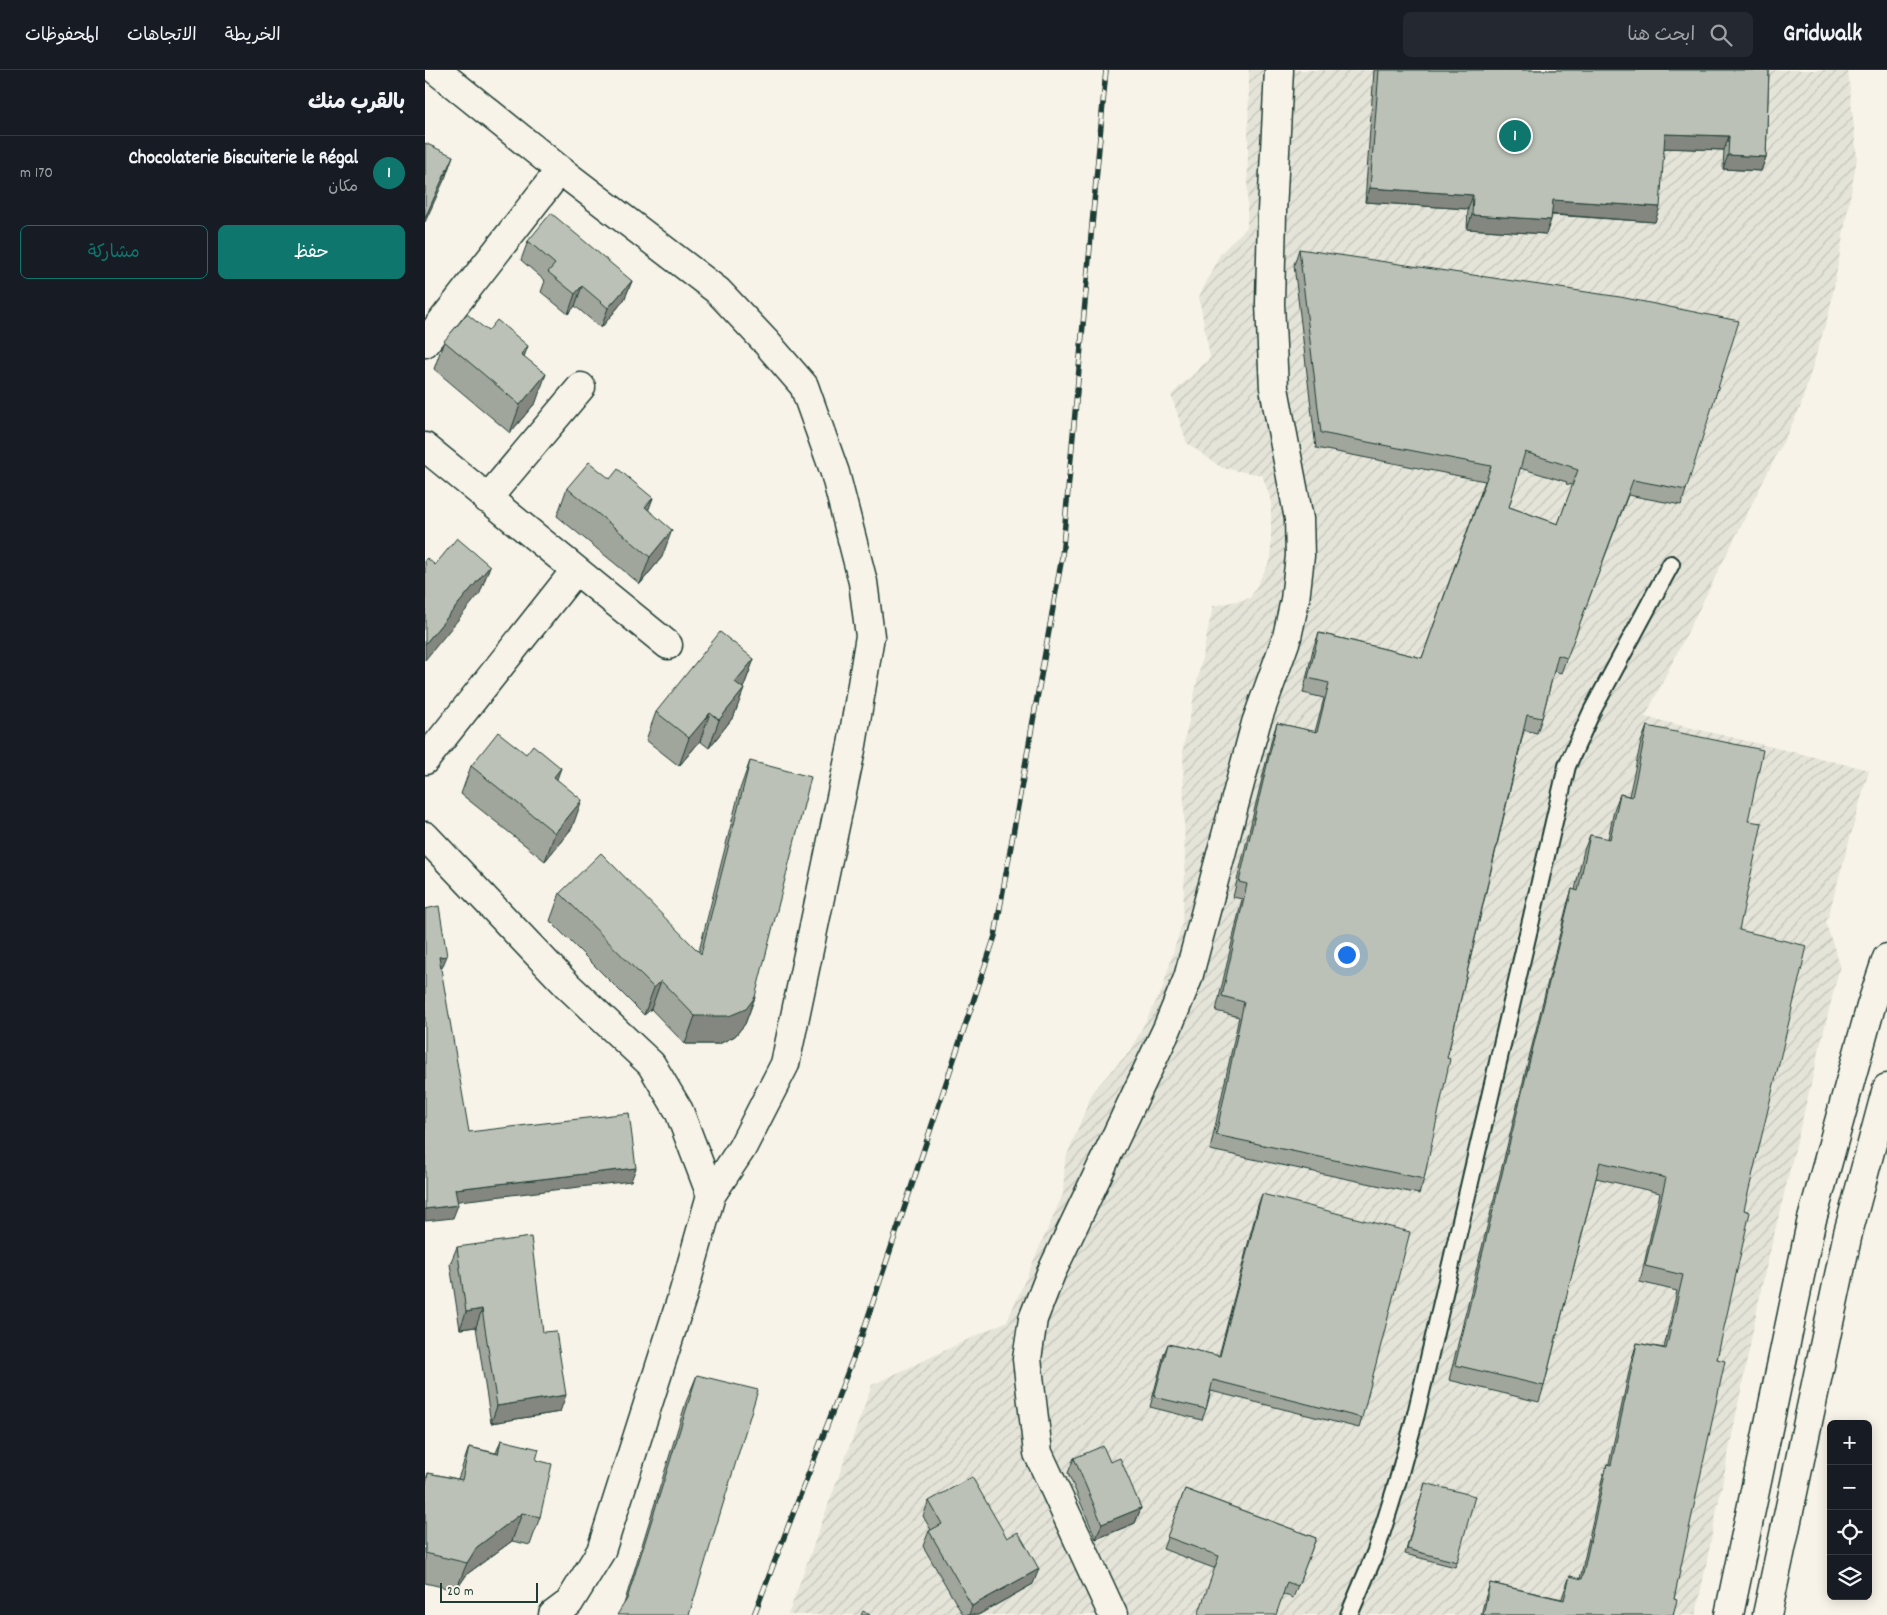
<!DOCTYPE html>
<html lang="ar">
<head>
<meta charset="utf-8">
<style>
  :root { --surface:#171b24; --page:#242831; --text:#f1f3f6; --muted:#9ea1a6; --line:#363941; --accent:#0f766e }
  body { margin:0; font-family:Dekko,"Playpen Sans Arabic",sans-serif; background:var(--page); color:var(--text); direction:rtl }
  .controls { position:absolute; right:15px; bottom:15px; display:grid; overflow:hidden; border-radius:8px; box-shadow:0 2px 12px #0003 }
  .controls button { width:45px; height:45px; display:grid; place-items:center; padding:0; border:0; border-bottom:1px solid var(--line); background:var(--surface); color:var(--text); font:25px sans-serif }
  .scale { position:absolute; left:15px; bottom:12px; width:98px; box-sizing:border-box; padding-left:5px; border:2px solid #1f3d34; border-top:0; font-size:14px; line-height:18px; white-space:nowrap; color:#1f3d34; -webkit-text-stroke:4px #f7f3e8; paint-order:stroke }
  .you { position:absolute; left:921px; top:884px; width:18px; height:18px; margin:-12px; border:4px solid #fff; border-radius:50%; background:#1a73e8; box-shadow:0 0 0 8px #1a73e833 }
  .badge { display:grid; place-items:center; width:32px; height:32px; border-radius:50%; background:var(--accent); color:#fff; font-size:16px; font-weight:700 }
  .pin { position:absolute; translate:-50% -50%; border:2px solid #fff; box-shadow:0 1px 5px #0006 }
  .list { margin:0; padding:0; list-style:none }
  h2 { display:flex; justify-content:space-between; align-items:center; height:65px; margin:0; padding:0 20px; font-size:21px }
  h2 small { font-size:16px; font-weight:400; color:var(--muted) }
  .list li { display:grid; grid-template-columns:32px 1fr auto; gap:15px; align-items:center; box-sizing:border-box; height:75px; padding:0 20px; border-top:1px solid var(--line) }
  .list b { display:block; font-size:19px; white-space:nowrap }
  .list p { margin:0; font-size:16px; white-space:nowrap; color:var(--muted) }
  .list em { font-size:16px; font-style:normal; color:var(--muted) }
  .actions { display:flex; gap:10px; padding:15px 20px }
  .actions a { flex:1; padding:11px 0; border:1px solid var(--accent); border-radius:8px; text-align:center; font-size:18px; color:var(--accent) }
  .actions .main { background:var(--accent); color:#fff }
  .icon { flex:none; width:28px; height:28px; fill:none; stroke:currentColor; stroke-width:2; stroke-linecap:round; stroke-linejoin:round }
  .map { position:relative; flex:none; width:1462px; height:1545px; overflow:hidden; direction:ltr }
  header { display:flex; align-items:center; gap:30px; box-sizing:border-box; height:70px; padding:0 25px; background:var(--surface); border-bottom:1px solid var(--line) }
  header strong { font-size:24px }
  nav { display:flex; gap:28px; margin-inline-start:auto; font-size:18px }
  .search { width:350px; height:45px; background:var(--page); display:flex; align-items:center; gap:12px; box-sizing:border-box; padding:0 18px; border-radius:8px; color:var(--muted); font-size:19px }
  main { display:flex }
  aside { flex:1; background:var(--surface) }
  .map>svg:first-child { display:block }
  .industrial { fill:url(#industrial-furrows) }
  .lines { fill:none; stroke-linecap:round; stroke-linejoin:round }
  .lane-casing { stroke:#1f3d34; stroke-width:20 }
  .street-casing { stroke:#1f3d34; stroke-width:31 }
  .secondary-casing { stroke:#1f3d34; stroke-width:31 }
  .lane { stroke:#f7f3e8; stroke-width:16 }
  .street { stroke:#f7f3e8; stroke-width:28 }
  .secondary { stroke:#f7f3e8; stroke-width:28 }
  .rail-casing { stroke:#1f3d34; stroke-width:5.5 }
  .rail { stroke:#f7f3e8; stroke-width:4; stroke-dasharray:11; stroke-linecap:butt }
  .wall { fill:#a1a69d; stroke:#1f3d34; fill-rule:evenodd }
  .shaded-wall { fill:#83877f; stroke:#1f3d34 }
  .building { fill:#bbc1b6; stroke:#1f3d34; fill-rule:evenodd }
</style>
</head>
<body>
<header>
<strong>Gridwalk</strong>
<div class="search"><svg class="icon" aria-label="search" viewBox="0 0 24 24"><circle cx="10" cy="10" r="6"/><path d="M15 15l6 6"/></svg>ابحث هنا</div>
<nav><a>الخريطة</a><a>الاتجاهات</a><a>المحفوظات</a></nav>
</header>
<main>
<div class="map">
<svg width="1462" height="1545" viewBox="0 0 1462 1545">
  <defs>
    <pattern id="industrial-furrows" width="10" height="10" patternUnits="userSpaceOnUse" patternTransform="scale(1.25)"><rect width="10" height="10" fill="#e5e4d9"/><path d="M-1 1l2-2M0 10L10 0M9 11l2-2" fill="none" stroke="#c4c4bb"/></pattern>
  </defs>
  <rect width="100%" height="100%" fill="#f7f3e8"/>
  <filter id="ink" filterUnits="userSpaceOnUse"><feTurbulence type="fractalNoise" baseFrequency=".02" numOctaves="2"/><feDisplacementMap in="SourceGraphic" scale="10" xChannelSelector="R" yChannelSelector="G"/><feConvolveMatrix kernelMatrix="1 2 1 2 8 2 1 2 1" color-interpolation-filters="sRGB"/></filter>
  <g filter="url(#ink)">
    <path class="industrial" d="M 824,0 L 1423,0 L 1432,88 L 1405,239 L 1375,338 L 1220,647 L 1444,700 L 1401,854 L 1415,895 L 1338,1210 L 1271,1545 L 363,1545 L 447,1315 L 582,1251 L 638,1124 L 640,1090 L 668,1021 L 705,981 L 737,920 L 757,853 L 760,802 L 758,678 L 788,536 L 825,528 L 846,489 L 846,430 L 837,405 L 797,398 L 762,373 L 746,325 L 785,288 L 774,227 L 795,184 L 822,157 Z"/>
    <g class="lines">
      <defs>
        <path id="lane" d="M 924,1545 L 951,1481 L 973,1410 L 991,1344 L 1142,696 L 1167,641 L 1246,494"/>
        <path id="street" d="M 11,0 L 135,100 L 293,221 L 340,271 L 379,316 L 410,403 L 438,512 L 445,566 L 427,675 L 360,994 L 317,1078 L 286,1125 L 259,1221 L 176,1481 L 144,1533 L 128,1545
          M 0,273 L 135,100
          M 0,377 L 243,575
          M 62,429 L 156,317
          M 0,690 L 150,501
          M 0,766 L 143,916 L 226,994 L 254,1041 L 286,1125
          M 688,1545 L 613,1383 L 602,1289 L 608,1249 L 626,1203 L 742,959 L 763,908 L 831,653 L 862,567 L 870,530 L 875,486 L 874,449 L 849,318 L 845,234 L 847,142 L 854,0"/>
        <path id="secondary" d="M 1304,1545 L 1386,1153 L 1446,936 L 1462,888
          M 1342,1545 L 1423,1163 L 1462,1018"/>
      </defs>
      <use href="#lane" class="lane-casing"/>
      <use href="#street" class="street-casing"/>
      <use href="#secondary" class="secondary-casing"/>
      <use href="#lane" class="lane"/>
      <use href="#street" class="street"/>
      <use href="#secondary" class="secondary"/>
      <defs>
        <path id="rail" d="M 329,1545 L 437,1265 L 570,866 L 637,487 L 681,0"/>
      </defs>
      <use href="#rail" class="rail-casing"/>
      <use href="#rail" class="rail"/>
    </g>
    <path class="wall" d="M 949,0 L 1344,0 L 1341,87 L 1336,101 L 1298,99 L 1299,80 L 1239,78 L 1230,152 L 1127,145 L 1121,164 L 1042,159 L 1043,139 L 940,132 Z
      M 103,171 L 207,211 L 199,230 L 176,258 L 150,236 L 143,244 L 116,222 L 120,211 L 96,190 Z
      M 874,179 L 1261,420 L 1256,435 L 1203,425 L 1136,603 L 1129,601 L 1117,648 L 1112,663 L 1099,660 L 1022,988 L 999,1109 L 994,1124 L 785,1080 L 814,947 L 791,941 L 817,829 L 808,827 L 847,668 L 852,653 L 890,662 L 899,628 L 878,623 L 888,579 L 894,563 L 997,588 L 1060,411 L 891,378 L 869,195 ZM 1095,398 L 1142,412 L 1141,414 L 1148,415 L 1133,454 L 1084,437 Z
      M 63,261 L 99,286 L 111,332 L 85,363 L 9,299 L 19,271 Z
      M 142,418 L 224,440 L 237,487 L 215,514 L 132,446 Z
      M 329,589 L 318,618 L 309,646 L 284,678 L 275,671 L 254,696 L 221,670 L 231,642 Z
      M 1222,656 L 1323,751 L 1314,860 L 1319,1140 L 1249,1529 L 1248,1545 L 1056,1545 L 1060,1529 L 1065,1513 L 1137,1529 L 1139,1522 L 1145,1506 L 1155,1509 L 1177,1409 L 1182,1394 L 1184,1394 L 1207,1288 L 1212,1273 L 1239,1278 L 1252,1221 L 1215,1212 L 1235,1123 L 1171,1108 L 1119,1316 L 1114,1332 L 1024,1310 L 1142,835 L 1147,819 L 1150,820 L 1159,780 L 1165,765 L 1183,769 L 1189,740 L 1195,724 L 1204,726 L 1216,672 Z
      M 325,691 L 330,927 L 320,954 L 310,966 L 294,974 L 260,974 L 226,939 L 219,945 L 125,851 L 135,823 L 274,881 L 315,719 Z
      M 46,696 L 132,710 L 147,758 L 120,791 L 36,724 Z
      M 837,1124 L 937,1348 L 934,1358 L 786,1321 L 781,1339 L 777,1350 L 725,1337 L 739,1284 L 743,1274 L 794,1286 L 833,1135 Z
      M 32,1177 L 118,1262 L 135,1342 L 66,1353 L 51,1257 L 35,1259 L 25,1194 Z
      M 272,1305 L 264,1545 L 199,1534 L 261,1332 Z
      M 76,1370 L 111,1390 L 115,1447 L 105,1475 L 87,1471 L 42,1504 L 31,1520 L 0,1513 L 0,1412 L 3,1403 L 33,1409 L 44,1377 L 71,1383 Z
      M 649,1388 L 685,1392 L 716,1438 L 710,1453 L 671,1469 L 643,1403 Z
      M 1000,1413 L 1032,1492 L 1030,1497 L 980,1484 Z
      M 760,1419 L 891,1468 L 868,1528 L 738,1479 Z
      M 504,1431 L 608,1514 L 553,1545 L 538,1545 L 498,1476 L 504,1461 L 506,1460 L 498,1446 Z"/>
    <path class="shaded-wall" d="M 1240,64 L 1304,66 L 1299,80 L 1235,78 Z
      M 1303,85 L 1341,87 L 1336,101 L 1298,99 Z
      M 28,86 L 21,106 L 0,152 L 0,148 Z
      M 945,118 L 1048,125 L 1043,139 L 940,132 Z
      M 1128,130 L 1235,137 L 1230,152 L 1122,144 Z
      M 1047,145 L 1126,150 L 1121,164 L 1042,159 Z
      M 207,211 L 199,230 L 176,258 L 183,238 Z
      M 157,216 L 150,236 L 143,244 L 150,224 Z
      M 103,276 L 93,303 L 96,284 Z
      M 121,304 L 111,332 L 85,363 L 95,335 Z
      M 228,428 L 218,455 L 220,437 Z
      M 247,460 L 237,487 L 215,514 L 225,487 Z
      M 65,496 L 55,523 L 0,590 L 0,574 Z
      M 329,589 L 319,616 L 300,640 L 310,612 Z
      M 319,619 L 309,646 L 284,678 L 294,650 Z
      M 285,643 L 275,671 L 254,696 L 264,668 Z
      M 136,698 L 126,726 L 129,707 Z
      M 157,730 L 147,758 L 120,791 L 130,763 Z
      M 22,886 L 17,898 L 9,900 L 14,887 Z
      M 236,911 L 226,939 L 219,945 L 229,918 Z
      M 330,927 L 320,954 L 310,966 L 294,974 L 260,974 L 270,946 Z
      M 211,1098 L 206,1111 L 26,1132 L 30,1119 Z
      M 33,1135 L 28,1148 L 0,1151 L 0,1139 Z
      M 57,1239 L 51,1257 L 35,1259 L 41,1242 Z
      M 141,1325 L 135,1342 L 66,1353 L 72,1336 Z
      M 716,1438 L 710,1453 L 671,1469 L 677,1454 Z
      M 97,1443 L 87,1471 L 42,1504 L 31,1520 L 42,1493 L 52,1477 Z
      M 614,1499 L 608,1514 L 553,1545 L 544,1545 L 547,1536 Z"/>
    <path class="building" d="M 954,0 L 1344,0 L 1341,87 L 1303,85 L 1304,66 L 1240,64 L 1235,137 L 1128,130 L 1126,150 L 1047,145 L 1048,125 L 945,118 Z
      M 0,73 L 28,86 L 0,148 Z
      M 126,143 L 207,211 L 183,238 L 157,216 L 150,224 L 123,202 L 130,194 L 103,171 Z
      M 874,179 L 1195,227 L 1314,251 L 1261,420 L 1208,410 L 1142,588 L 1133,585 L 1117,648 L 1102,645 L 1022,988 L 1025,989 L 999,1109 L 791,1065 L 819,932 L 797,926 L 822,814 L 814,812 L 852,653 L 892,662 L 904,613 L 883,608 L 894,563 L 997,588 L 1066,396 L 896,363 ZM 1100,382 L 1147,397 L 1147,398 L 1153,400 L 1133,454 L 1084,437 Z
      M 42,244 L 63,261 L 72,250 L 103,276 L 96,284 L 121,304 L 95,335 L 19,271 Z
      M 164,392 L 185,409 L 193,399 L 228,428 L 220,437 L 247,460 L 225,487 L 142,418 Z
      M 32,468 L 65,496 L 0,574 L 0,490 L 2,488 L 10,495 Z
      M 295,562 L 329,589 L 310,612 L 319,619 L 294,650 L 285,643 L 264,668 L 231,642 Z
      M 1222,656 L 1338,680 L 1323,751 L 1337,753 L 1314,860 L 1382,876 L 1319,1140 L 1325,1142 L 1292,1289 L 1300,1291 L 1249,1529 L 1252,1530 L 1248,1545 L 1058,1545 L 1065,1513 L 1139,1530 L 1145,1506 L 1157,1509 L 1182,1394 L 1186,1395 L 1212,1273 L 1241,1279 L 1258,1205 L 1220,1196 L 1241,1108 L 1175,1092 L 1119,1316 L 1030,1295 L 1147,819 L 1153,821 L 1165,765 L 1185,769 L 1195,724 L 1207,727 Z
      M 73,662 L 101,684 L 108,675 L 136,698 L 129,707 L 157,730 L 130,763 L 46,696 Z
      M 325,691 L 386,707 L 330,927 L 321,939 L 304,946 L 270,946 L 236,911 L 229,918 L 135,823 L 176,783 L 276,884 Z
      M 14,836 L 22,886 L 14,887 L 44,1062 L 204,1043 L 211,1098 L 30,1119 L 33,1135 L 0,1139 L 0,839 Z
      M 837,1124 L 985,1162 L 937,1348 L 788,1310 L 781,1339 L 729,1327 L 743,1274 L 795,1286 Z
      M 106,1167 L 118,1262 L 131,1261 L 141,1325 L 72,1336 L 57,1239 L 41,1242 L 32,1177 Z
      M 272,1305 L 333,1320 L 264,1545 L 192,1545 L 202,1529 Z
      M 76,1370 L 114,1379 L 111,1390 L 127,1394 L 115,1447 L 97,1443 L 52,1477 L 42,1493 L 0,1483 L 0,1418 L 3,1403 L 37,1410 L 44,1377 L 73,1384 Z
      M 678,1376 L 685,1392 L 695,1388 L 716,1438 L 677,1454 L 649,1388 Z
      M 547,1407 L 582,1468 L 593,1462 L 614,1499 L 547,1536 L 504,1461 L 517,1454 L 504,1431 Z
      M 1000,1413 L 1050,1426 L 1032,1492 L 982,1479 Z
      M 760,1419 L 891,1468 L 873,1516 L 862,1512 L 851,1545 L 773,1545 L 794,1486 L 742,1467 Z
      M 438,1541 L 445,1545 L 436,1545 Z"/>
  </g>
</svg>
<div class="controls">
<button>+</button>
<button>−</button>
<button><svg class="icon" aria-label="locate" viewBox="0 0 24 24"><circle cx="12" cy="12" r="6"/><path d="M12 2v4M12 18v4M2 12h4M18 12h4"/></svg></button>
<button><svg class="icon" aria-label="layers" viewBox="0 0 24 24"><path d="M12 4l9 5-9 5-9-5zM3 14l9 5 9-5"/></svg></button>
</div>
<div class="scale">20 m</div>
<div class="you"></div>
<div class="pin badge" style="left:1090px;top:66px">1</div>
</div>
<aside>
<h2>بالقرب منك<small></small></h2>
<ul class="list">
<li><span class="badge">1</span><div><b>Chocolaterie Biscuiterie le Régal</b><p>مكان</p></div><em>170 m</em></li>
</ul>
<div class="actions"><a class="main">حفظ</a><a>مشاركة</a></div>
</aside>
</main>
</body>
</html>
